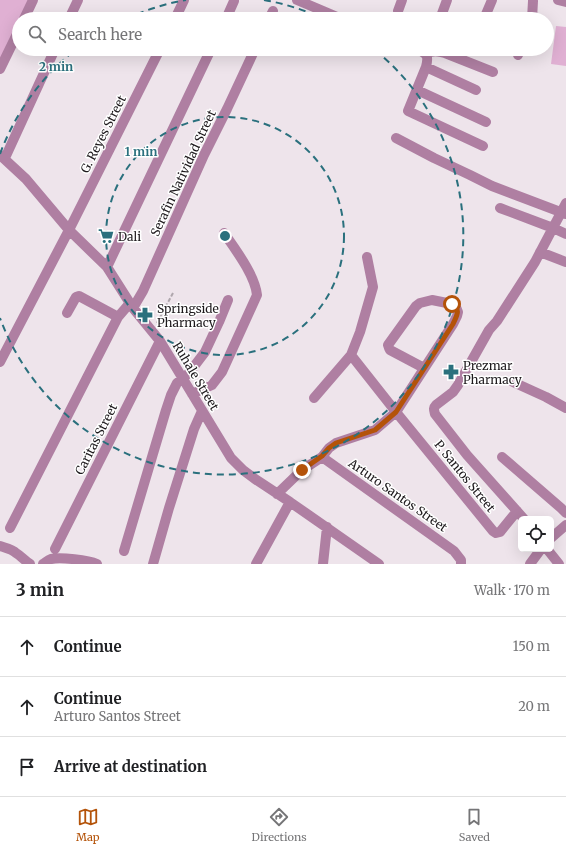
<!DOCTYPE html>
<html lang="en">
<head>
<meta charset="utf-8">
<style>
  :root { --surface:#fff; --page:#f2f2f2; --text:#202124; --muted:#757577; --line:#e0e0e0; --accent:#b45309 }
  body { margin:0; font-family:Merriweather,serif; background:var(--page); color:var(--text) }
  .controls { position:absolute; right:12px; bottom:12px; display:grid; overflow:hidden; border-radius:6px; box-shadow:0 4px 16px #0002 }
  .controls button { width:36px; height:36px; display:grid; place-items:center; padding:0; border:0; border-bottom:1px solid var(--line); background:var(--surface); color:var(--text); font:20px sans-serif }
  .stop { position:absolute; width:12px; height:12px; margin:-9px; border:3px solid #b45309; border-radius:50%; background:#fff }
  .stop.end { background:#b45309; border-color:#fff; box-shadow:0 1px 4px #0008 }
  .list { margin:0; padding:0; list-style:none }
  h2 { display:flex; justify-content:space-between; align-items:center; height:52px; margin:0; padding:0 16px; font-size:17px }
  h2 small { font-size:13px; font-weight:400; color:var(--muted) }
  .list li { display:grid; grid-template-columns:26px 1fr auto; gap:12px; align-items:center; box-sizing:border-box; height:60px; padding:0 16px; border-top:1px solid var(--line) }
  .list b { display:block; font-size:15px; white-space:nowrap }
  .list p { margin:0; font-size:13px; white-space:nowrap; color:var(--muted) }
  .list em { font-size:13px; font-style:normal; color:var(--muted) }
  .icon { flex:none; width:22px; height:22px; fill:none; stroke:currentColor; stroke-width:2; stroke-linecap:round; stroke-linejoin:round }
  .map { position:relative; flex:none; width:566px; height:564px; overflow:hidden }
  .search { position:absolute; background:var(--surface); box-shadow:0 4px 16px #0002; left:12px; right:12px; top:12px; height:44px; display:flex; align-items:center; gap:10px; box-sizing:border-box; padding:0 14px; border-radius:22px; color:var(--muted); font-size:15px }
  .sheet { height:232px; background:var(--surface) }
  nav { display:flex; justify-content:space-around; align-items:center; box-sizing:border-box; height:56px; border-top:1px solid var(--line); background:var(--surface); font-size:11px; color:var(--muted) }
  nav a { display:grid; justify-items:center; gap:2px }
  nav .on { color:var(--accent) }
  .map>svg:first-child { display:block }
  .green { fill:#e0b0d3 }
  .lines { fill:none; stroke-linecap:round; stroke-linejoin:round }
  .path { stroke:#afa7ad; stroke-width:2; stroke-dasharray:4 2; stroke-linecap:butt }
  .minor { stroke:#af7fa2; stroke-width:10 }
  .route { stroke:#b45309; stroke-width:5 }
  .ring { fill:none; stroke:#2a707d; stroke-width:2; stroke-dasharray:7 5 }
  .labels { text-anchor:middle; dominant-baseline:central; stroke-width:3; stroke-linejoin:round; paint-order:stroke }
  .street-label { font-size:12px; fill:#1d191c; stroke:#fff }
  .poi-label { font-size:12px; fill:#1d191c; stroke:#fff; text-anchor:start }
  .centre { fill:#2a707d; stroke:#fff; stroke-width:2 }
  .ring-label { font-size:12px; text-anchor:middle; font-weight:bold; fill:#2a707d; stroke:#fff; stroke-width:3; stroke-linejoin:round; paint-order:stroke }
</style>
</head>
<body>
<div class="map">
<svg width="566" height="564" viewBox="0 0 566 564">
  <rect width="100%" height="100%" fill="#eee4eb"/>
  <path class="green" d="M 0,0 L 30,0 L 20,19 L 19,19 L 19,22 L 0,61 Z
    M 556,26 L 566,27 L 566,66 L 551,64 Z"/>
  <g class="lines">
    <path class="path" d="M 157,323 L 173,293"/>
    <path class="minor" d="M 297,0 L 342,19
      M 558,0 L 566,2
      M 398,11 L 402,0
      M 24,19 L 33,0
      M 69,19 L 78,0
      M 175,19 L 184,0
      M 226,19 L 234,1
      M 269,19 L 273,11
      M 440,19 L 447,0
      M 484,19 L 492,0
      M 532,19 L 533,1
      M 417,49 C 427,54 429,55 426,67 L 408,111 L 483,146
      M 426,54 C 433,50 438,51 445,53 L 493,72
      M 518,55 L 520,49
      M 426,67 L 476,90
      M 0,69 L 19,30
      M 417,90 L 486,122
      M 396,138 L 434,158 L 470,175 L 492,186 L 566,214
      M 0,155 L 26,179 L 69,230 L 107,267 L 133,308 L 160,341 L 231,458 L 243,470 L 255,479 L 290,502 L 379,564
      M 5,158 L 55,49
      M 500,208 L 553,228 L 566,234
      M 540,252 L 566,262
      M 367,257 L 373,287 L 360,332 L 351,355 L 396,412 L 493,531 L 496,533 L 500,532 L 517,511
      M 107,267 L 211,49
      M 133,308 L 143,291 L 204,155 L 227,109 L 255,49
      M 67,313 L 76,297 L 79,296 L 118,317
      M 0,362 L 69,230 L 160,49
      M 513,382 L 546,397 L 566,408
      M 192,394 L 212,385 L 222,372 L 257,295 C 255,275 235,249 224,233
      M 314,398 L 351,355
      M 322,457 L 329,448 L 336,443 L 375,430 L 396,412 L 453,324 L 457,316 L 458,312 L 456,307 L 452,304 L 432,300 L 420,303 L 416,306 L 388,345 L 389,348 L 390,350 L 424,368
      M 502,457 L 561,508 L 566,513
      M 277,494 L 302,470 L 322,457 L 454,551 L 461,560 L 461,564
      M 524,519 L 467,455 L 435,414 C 434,410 433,408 436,405 L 453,392 L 458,385 L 489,330 L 497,321 L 535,262 L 566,203
      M 10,528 L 118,317 L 130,303
      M 551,538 L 566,525
      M 0,546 C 6,548 12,549 16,553 C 21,556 24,560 30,564
      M 55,549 L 160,341
      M 547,549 L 559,564
      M 124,551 L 166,410 L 171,395 L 177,383 L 189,373 L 205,352 L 219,322 L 228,300
      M 43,564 C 46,562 48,560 51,559 C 61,557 88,560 97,564
      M 153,564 L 169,508 L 194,429 L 202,411
      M 256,564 L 290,502
      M 323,564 L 327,527
      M 530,564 L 541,549"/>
  </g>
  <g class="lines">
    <path class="route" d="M 302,470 L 322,456 L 329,448 L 336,443 L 375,430 L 396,412 L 453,324 C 457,315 461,310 452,304"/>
  </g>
  <g class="ring">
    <circle cx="225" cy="236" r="119"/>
    <path d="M0 154A239 239 0 0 1 75 50M126 19A239 239 0 0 1 186 0M264 0A239 239 0 0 1 324 19M375 50A239 239 0 1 1 0 318"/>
  </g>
  <defs>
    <symbol id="supermarket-bare" viewBox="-9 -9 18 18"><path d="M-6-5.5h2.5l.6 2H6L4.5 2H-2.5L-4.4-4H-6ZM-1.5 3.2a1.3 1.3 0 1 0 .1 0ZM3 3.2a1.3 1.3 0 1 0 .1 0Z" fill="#2a707d" stroke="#fff" stroke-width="2.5" paint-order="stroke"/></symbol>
    <symbol id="pharmacy-bare" viewBox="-9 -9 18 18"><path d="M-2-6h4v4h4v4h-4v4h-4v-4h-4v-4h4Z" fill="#2a707d" stroke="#fff" stroke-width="2.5" paint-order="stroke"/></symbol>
  </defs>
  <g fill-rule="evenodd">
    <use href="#supermarket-bare" x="95" y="225" width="22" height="22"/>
    <use href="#pharmacy-bare" x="134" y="304" width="22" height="22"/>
    <use href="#pharmacy-bare" x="440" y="361" width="22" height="22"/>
  </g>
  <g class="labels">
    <g class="street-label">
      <text transform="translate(103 134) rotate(-63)">G. Reyes Street</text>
      <text transform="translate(183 173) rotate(-65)">Serafin Natividad Street</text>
      <text transform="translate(196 376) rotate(59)">Ruhale Street</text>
      <text transform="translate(96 439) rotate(-63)">Caritas Street</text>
      <text transform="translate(465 476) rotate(51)">P. Santos Street</text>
      <text transform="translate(398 495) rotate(35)">Arturo Santos Street</text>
    </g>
    <g class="poi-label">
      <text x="118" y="236">Dali</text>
      <text x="157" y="308">Springside<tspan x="157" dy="14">Pharmacy</tspan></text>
      <text x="463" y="365">Prezmar<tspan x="463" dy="14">Pharmacy</tspan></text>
    </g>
  </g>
  <circle cx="225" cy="236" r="6" class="centre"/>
  <g class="ring-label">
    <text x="56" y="71">2 min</text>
    <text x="141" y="156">1 min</text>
  </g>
</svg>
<div class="controls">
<button><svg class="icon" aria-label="locate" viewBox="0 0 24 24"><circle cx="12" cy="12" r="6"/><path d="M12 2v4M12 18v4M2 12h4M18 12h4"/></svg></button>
</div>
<div class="stop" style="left:452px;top:304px"></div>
<div class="stop end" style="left:302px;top:470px"></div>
<div class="search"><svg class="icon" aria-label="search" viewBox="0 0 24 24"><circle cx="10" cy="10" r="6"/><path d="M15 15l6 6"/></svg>Search here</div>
</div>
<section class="sheet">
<h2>3 min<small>Walk · 170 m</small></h2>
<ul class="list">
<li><svg class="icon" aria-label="ahead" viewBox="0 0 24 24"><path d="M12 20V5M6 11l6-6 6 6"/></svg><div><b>Continue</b></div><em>150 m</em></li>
<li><svg class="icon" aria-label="ahead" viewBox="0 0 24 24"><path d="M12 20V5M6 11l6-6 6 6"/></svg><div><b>Continue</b><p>Arturo Santos Street</p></div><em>20 m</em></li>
<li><svg class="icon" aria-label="arrive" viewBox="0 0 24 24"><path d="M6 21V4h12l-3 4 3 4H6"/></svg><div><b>Arrive at destination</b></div></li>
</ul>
</section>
<nav>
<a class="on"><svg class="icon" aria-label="map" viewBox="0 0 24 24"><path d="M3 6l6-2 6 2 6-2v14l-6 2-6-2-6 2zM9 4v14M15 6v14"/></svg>Map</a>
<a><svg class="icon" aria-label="directions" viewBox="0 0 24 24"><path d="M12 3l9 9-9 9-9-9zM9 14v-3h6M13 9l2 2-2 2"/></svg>Directions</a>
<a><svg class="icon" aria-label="saved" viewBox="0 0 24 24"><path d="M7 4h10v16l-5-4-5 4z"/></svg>Saved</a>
</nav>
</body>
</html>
